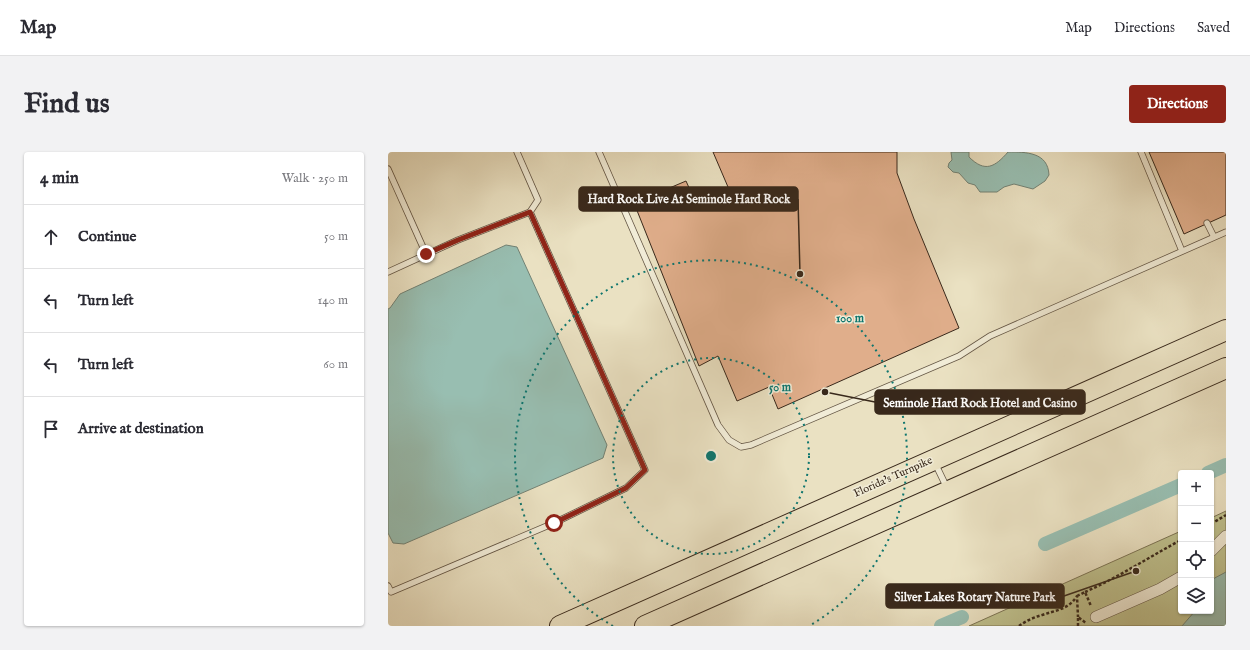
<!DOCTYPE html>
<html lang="en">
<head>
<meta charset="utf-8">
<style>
  :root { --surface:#fff; --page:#f2f2f3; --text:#2b2b33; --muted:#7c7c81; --line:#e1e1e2; --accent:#8f2418 }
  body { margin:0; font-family:"IM FELL English",serif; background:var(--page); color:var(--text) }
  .controls { position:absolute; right:12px; bottom:12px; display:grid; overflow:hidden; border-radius:4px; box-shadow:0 1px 3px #0004 }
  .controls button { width:36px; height:36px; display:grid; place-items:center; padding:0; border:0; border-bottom:1px solid var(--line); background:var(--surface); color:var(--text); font:20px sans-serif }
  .stop { position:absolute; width:12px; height:12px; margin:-9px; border:3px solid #8f2418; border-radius:50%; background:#fff }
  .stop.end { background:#8f2418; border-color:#fff; box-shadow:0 1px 4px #0008 }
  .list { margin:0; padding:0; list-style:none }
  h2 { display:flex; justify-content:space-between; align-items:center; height:52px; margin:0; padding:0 16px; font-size:17px }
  h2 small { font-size:13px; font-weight:400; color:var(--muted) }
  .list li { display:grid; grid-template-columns:26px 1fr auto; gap:12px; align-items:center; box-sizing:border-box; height:64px; padding:0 16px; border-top:1px solid var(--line) }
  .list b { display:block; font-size:15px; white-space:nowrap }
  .list em { font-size:13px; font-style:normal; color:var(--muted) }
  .icon { flex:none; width:22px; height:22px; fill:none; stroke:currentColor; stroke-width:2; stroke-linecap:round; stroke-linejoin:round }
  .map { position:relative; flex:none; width:838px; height:474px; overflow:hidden; border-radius:4px }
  header { display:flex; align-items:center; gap:24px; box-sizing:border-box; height:56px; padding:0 20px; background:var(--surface); border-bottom:1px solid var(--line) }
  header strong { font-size:19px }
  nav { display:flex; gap:22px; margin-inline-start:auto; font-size:14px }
  .intro { display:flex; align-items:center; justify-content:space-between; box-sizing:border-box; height:96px; padding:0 24px }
  h1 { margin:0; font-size:28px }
  .button { padding:10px 18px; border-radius:4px; background:var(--accent); color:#fff; font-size:14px; font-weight:700 }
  main { display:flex; gap:24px; padding:0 24px }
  aside { flex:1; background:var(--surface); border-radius:4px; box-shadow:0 1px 3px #0004 }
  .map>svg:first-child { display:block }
  .green { fill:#bfc18e; stroke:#7c7454 }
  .water { fill:#98beb1; stroke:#728275 }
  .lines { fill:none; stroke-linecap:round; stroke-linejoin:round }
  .canal { stroke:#98beb1; stroke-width:14 }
  .building { fill:#e0ae8b; stroke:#38281b }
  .lane-casing { stroke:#645645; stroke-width:7 }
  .street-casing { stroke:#645645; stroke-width:12 }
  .highway-casing { stroke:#38281b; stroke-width:22 }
  .path { stroke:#38281b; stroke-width:2.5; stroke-dasharray:3 2; stroke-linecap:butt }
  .lane { stroke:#f1ecd7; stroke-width:5.5 }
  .street { stroke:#f1ecd7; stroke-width:11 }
  .highway { stroke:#eae1c2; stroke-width:20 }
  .route { stroke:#8f2418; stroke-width:5 }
  .ring { fill:none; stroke:#0f766e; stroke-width:2; stroke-dasharray:2 4 }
  .labels { text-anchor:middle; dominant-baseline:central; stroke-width:3; stroke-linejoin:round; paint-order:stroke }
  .street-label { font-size:11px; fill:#38281b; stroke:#f1ecd7 }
  .centre { fill:#0f766e; stroke:#f1ecd7; stroke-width:2 }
  .ring-label { font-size:12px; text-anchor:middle; font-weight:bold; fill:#0f766e; stroke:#f1ecd7; stroke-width:3; stroke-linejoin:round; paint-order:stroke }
  .leader { fill:none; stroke:#38281b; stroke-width:1.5 }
  .callout-dot { fill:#38281b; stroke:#f1ecd7; stroke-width:1.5 }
  .callout { fill:#38281b; stroke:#38281b; stroke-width:1.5 }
  .callout-label { font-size:12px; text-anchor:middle; font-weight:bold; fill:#fff }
</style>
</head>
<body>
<header>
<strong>Map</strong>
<nav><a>Map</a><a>Directions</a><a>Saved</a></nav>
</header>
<div class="intro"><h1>Find us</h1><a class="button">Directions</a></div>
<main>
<aside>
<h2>4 min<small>Walk · 250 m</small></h2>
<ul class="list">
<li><svg class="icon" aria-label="ahead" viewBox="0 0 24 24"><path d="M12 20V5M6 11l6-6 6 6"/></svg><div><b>Continue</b></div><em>50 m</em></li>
<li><svg class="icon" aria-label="left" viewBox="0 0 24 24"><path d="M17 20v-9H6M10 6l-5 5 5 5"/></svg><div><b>Turn left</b></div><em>140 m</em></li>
<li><svg class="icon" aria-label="left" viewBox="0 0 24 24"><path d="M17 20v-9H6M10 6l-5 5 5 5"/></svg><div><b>Turn left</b></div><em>60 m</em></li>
<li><svg class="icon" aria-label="arrive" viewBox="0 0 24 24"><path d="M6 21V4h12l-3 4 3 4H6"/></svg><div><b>Arrive at destination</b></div></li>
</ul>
</aside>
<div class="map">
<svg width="838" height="474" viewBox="0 0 838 474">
  <rect width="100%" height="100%" fill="#eae1c2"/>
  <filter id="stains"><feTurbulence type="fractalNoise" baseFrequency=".005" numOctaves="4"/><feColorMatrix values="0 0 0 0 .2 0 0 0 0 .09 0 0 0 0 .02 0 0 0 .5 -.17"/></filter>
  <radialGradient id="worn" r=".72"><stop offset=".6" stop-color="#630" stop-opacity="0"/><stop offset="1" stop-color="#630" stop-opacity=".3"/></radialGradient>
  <path class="green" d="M 838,359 L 838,474 L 581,474 L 793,379 L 793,459 L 823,459 L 823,366 Z"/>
  <path class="water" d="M 563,0 L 581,0 L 581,5 C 597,21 607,15 620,0 C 638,0 660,0 661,23 L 657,29 L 645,37 L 626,32 L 616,35 L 609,40 L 592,40 L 587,33 L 580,31 L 571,21 L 565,20 L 560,15 L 561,11 L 564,8 Z
    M 118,93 L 129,95 L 219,293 L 215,306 L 16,392 L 5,391 L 0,381 L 0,157 L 2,156 L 12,142 Z
    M 838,420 L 838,474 L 794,474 L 807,459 L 823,459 L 823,428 Z"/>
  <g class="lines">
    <path class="canal" d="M 820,321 L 838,313
      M 657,392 L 793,333
      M 553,474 L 574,465"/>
  </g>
  <path class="building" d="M 325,0 L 509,0 L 509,21 L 526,67 L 571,176 L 390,257 L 381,235 L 349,249 L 330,204 L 311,214 L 246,51 L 298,29 L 307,49 L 340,35 Z
    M 761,0 L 838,0 L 838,63 L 796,82 Z"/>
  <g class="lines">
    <defs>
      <path id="lane" d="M 211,0 L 330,273 L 341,288 L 353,295 L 363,293 L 571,204 L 602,184 L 838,80
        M 753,0 L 794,99
        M 0,17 L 38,102
        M 819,71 L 826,85
        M 0,120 L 70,88 L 142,60
        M 547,311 L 559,336
        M 0,434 L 3,440 L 166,371 L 238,336 L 257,318 L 142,60 L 150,48 L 129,0"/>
      <path id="street" d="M 823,399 L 838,384
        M 708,465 L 772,437 L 793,425"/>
      <path id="highway" d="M 172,474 L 838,178
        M 257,474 L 838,216"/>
    </defs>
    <use href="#lane" class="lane-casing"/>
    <use href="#street" class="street-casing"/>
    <use href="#highway" class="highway-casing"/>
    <path class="path" d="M 823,372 L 838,363
      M 697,440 C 731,425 761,405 793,388
      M 689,444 L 697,440 L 703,454
      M 631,474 C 638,469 646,465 654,463 C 668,458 680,458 689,444 L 690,465
      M 690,474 L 690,465 L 698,471"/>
    <use href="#lane" class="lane"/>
    <use href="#street" class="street"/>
    <use href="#highway" class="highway"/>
  </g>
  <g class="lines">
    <path class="route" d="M 38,102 L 70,88 L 142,60 L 257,318 L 238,336 L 166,371"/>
  </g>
  <g class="ring">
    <circle cx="323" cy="304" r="98"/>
    <path d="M225 474A196 196 0 1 1 421 474"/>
  </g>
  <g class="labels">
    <g class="street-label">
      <text transform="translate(505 325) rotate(-24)">Florida's Turnpike</text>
    </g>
  </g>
  <circle cx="323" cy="304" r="6" class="centre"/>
  <g class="ring-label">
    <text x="462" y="170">100 m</text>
    <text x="392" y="239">50 m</text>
  </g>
  <path class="leader" d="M412 122L410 47M437 240L487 250M748 419L676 444"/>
  <g class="callout-dot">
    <circle cx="412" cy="122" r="4"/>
    <circle cx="437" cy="240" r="4"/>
    <circle cx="748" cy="419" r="4"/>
  </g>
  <g class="callout">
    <rect x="191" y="35" width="219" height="24" rx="4"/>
    <rect x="487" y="238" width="210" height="24" rx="4"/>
    <rect x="498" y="432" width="178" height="24" rx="4"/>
  </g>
  <g class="callout-label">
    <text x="301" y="51">Hard Rock Live At Seminole Hard Rock</text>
    <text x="592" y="255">Seminole Hard Rock Hotel and Casino</text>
    <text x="587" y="449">Silver Lakes Rotary Nature Park</text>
  </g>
  <rect width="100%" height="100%" filter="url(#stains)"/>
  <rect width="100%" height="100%" fill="url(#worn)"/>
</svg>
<div class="controls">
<button>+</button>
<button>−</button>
<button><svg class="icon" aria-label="locate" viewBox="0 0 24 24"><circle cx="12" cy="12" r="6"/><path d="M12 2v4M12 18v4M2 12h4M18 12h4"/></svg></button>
<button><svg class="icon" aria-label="layers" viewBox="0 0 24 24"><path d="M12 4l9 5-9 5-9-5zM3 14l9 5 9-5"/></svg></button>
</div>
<div class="stop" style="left:166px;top:371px"></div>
<div class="stop end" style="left:38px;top:102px"></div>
</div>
</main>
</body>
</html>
